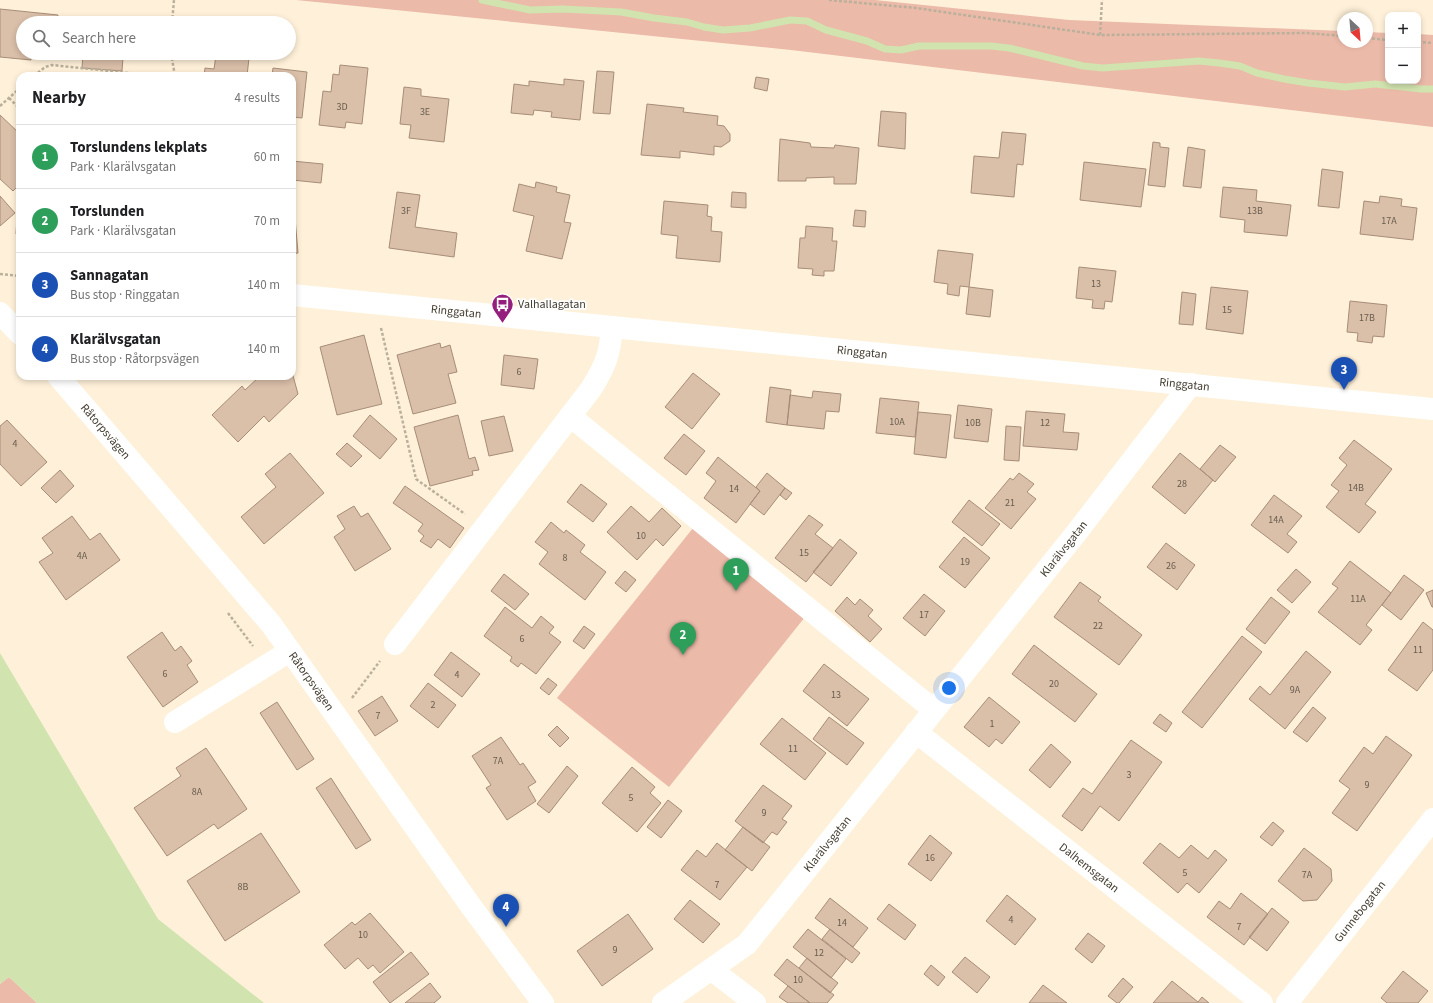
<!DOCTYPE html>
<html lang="en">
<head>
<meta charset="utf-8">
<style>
  :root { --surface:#fff; --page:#f6f6f6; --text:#202124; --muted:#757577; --line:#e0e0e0; --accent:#941f7d }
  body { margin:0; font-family:"Source Sans 3",sans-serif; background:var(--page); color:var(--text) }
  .controls { position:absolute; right:12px; top:12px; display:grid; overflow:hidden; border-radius:8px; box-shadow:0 2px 6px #0003 }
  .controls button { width:36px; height:36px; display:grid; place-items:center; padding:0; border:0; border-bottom:1px solid var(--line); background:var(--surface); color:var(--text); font:20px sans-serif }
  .compass { position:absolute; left:1337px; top:12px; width:36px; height:36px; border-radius:50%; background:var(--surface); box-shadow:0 2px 6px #0003; rotate:154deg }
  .you { position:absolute; left:949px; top:688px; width:14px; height:14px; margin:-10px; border:3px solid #fff; border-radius:50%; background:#1a73e8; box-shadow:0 0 0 6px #1a73e833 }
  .badge { display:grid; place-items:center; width:26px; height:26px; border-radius:50%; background:var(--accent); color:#fff; font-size:13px; font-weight:700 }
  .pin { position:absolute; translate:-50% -33px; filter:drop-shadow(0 1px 2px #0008) }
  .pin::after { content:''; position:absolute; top:21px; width:14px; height:12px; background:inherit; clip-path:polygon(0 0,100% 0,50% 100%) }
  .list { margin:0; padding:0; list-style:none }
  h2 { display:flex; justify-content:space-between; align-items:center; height:52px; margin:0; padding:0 16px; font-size:17px }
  h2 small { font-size:13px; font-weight:400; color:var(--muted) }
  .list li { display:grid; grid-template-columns:26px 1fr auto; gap:12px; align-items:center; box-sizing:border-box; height:64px; padding:0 16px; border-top:1px solid var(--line) }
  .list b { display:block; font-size:15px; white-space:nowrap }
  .list p { margin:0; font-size:13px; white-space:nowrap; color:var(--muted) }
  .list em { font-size:13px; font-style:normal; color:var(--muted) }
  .icon { flex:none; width:22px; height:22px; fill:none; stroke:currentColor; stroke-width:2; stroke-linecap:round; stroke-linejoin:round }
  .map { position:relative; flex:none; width:1433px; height:1003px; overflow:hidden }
  .search { position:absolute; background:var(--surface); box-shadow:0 2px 6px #0003; left:16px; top:16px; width:280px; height:44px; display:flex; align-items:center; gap:10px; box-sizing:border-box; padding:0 14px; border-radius:22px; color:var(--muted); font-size:15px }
  .panel { position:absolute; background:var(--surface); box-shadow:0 2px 6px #0003; left:16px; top:72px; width:280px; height:308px; border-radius:12px }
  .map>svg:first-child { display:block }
  .green { fill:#ebbaa9 }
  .water { fill:#d1e3ae }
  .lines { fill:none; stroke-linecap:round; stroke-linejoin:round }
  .stream { stroke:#d1e3ae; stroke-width:7 }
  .building { fill:#dabfa9; stroke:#a78d79 }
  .path { stroke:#bbb09c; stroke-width:2.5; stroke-dasharray:3 2; stroke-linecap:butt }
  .minor { stroke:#fff; stroke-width:22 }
  .labels { text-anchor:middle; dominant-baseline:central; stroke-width:3.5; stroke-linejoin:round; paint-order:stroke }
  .number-label { font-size:10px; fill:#695d4e }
  .poi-label { font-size:12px; fill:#433c30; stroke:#fff; text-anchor:start }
  .street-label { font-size:12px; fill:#433c30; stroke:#fff }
</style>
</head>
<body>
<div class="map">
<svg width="1433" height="1003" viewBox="0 0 1433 1003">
  <rect width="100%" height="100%" fill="#fff1d9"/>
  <path class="green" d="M 296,0 L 875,0 L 1069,20 L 1343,31 L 1343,42 L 1367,42 L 1367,32 L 1388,33 L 1388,81 L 1418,81 L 1418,34 L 1433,35 L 1433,127 L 791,50 Z
    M 697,523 L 809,612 L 669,787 L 557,698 Z
    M 9,977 L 37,1003 L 0,1003 L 0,984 Z"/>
  <path class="water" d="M 0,653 L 158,919 L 264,1003 L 37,1003 L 9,977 L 0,984 Z"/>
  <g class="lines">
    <path class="stream" d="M 482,0 L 530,10 L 563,9 L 621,12 L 654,18 L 687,22 L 704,27 L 723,30 L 750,28 L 790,20 L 807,21 L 826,30 L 867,41 L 885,49 L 901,50 L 919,46 L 991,46 L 1009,48 L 1083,66 L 1103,68 L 1199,61 L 1219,63 L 1240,66 L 1257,73 L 1284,79 L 1308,83 L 1345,87 L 1375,84 L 1421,89 L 1433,89"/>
  </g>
  <path class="building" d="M 0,9 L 58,15 L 57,23 L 23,23 L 23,53 L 31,53 L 31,60 L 0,57 Z
    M 65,18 L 113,23 L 65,23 Z
    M 78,53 L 147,53 L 146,59 L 123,57 L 122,71 L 82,68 L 83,53 Z
    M 216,55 L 249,58 L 247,76 L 204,76 L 205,68 L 214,69 Z
    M 340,65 L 368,68 L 362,124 L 346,122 L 345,128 L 319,125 L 323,91 L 331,92 L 333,74 L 339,75 Z
    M 273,68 L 307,72 L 302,118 L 292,117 L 292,76 L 272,76 Z
    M 597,71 L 614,72 L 610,114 L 593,113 Z
    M 756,77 L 769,79 L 767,91 L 754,88 Z
    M 564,79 L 584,81 L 580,120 L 551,117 L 552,112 L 534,110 L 533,115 L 511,113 L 514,84 L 529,86 L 529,81 L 564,85 Z
    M 404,87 L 421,89 L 421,96 L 449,99 L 444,142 L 409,138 L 411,125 L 400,124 Z
    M 647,104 L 684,108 L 683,112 L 718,116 L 717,125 L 724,126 L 730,134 L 730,141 L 721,147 L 714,146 L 714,155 L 680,151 L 680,158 L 641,155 Z
    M 881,111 L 906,113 L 905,149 L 878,146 Z
    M 0,115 L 20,134 L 20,184 L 13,191 L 0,179 Z
    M 1002,132 L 1026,134 L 1023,165 L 1017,164 L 1014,197 L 971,193 L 974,156 L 999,158 Z
    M 780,139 L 810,143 L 811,147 L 834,148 L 835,145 L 859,148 L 856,184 L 834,184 L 834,177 L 806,178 L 806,181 L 778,181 Z
    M 1153,142 L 1160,143 L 1160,147 L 1169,148 L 1165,187 L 1148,185 Z
    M 1188,147 L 1205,150 L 1201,188 L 1183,186 Z
    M 292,161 L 323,164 L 321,183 L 292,180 Z
    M 1084,162 L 1146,169 L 1141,207 L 1080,200 Z
    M 1322,169 L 1343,172 L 1339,208 L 1318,206 Z
    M 536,182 L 557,187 L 556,192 L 570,195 L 564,222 L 571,223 L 562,259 L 526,251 L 534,216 L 513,211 L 519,184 L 535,188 Z
    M 1223,187 L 1257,190 L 1256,201 L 1291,205 L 1287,236 L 1244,232 L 1245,220 L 1220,217 Z
    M 397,192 L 420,195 L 415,227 L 457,233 L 454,257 L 389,248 Z
    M 732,192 L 746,193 L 746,208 L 731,207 Z
    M 0,196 L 15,213 L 0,226 Z
    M 1380,196 L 1402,199 L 1401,206 L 1417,208 L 1413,240 L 1360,234 L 1364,201 L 1379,203 Z
    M 18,201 L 20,201 L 20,234 L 16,234 Z
    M 664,201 L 708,205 L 707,216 L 712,217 L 711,231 L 722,232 L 720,262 L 676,258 L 678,236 L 661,234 Z
    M 855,210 L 866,211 L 865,227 L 853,226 Z
    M 292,218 L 295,218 L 298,253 L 292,254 Z
    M 806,226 L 833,228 L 832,241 L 837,241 L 834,271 L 824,271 L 824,276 L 812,275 L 813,269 L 798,268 L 800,238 L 805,238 Z
    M 938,250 L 973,254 L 969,287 L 960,286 L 959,296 L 947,294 L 948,284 L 934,282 Z
    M 1079,267 L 1116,271 L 1112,302 L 1105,301 L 1104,309 L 1092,308 L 1093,300 L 1076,298 Z
    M 969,287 L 993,290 L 990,317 L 966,314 Z
    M 1211,287 L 1248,291 L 1243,334 L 1206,329 Z
    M 1182,292 L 1196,294 L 1193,325 L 1179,324 Z
    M 1350,301 L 1387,305 L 1384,337 L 1373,336 L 1372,343 L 1357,341 L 1358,333 L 1347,332 Z
    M 364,335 L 382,404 L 337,415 L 320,347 Z
    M 440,343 L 441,348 L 450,345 L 457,372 L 448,374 L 456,403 L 413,414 L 397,355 Z
    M 504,355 L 538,359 L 534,389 L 501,385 Z
    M 292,372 L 298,394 L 269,422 L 264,416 L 238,442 L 212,415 L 242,386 L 245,390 L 260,376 L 292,376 Z
    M 693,373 L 720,394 L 692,429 L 665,407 Z
    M 770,387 L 791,390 L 787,425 L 766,422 Z
    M 813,391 L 841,394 L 839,412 L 826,411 L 824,429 L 787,425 L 790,395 L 812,398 Z
    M 880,398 L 919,402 L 915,437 L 876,433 Z
    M 958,405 L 992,409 L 988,442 L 954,438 Z
    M 1026,411 L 1065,414 L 1063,432 L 1079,433 L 1077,450 L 1023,446 Z
    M 918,412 L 951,415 L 946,458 L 914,454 Z
    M 370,415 L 397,439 L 380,459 L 353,436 Z
    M 458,415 L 469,459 L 475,457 L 479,470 L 472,471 L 473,475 L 430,486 L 414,427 Z
    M 504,416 L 513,451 L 489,456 L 481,421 Z
    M 7,420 L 47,462 L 21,486 L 0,464 L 0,426 Z
    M 1006,426 L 1021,427 L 1019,461 L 1004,460 Z
    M 684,434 L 705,451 L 686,475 L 664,458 Z
    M 1354,440 L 1392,469 L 1365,504 L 1376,512 L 1359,533 L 1326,507 L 1339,491 L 1331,485 L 1347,465 L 1339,458 Z
    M 347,443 L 362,456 L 351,467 L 336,454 Z
    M 1220,445 L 1236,457 L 1215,482 L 1200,469 Z
    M 290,453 L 324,493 L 264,544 L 241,517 L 276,487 L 265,474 Z
    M 1180,453 L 1213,480 L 1185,514 L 1152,487 Z
    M 718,457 L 760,491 L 736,523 L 704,498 L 716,481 L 706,473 Z
    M 60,470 L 74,486 L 56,503 L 41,488 Z
    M 767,473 L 785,488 L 764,515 L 750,504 L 760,491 L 756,487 Z
    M 1019,473 L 1034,484 L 1027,492 L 1036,499 L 1011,529 L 985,508 L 1010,478 L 1013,480 Z
    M 581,484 L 607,504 L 593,522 L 567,502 Z
    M 405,486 L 464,528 L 450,548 L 438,539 L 431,548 L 420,541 L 424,536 L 418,531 L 423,524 L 393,503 Z
    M 785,488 L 792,493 L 786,500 L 780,495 Z
    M 1274,495 L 1302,516 L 1287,534 L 1297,542 L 1288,553 L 1251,525 Z
    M 969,500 L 1000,524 L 982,546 L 952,522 Z
    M 354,506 L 361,517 L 368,513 L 391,549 L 355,571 L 334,537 L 345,529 L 337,516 Z
    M 631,506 L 649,522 L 662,508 L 681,526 L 663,546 L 656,539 L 637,560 L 607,532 Z
    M 809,515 L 823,525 L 815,534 L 833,548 L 806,582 L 775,558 Z
    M 72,516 L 90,540 L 100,533 L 120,560 L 66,600 L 39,562 L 53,553 L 42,538 Z
    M 551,522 L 564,533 L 566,530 L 585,545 L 580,552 L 606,572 L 585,600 L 539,564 L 548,552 L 535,542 Z
    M 964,537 L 990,558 L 965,588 L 939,567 Z
    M 840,539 L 857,553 L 831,586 L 813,572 Z
    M 1166,543 L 1195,565 L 1177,590 L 1147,567 Z
    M 1350,561 L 1391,593 L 1366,625 L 1372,630 L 1360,645 L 1318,612 L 1338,588 L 1332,584 Z
    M 1296,569 L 1311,582 L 1292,603 L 1277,590 Z
    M 625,571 L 636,580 L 626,592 L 615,583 Z
    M 504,574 L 529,594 L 515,610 L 491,591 Z
    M 1404,575 L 1424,590 L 1401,620 L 1382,605 Z
    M 1080,582 L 1101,597 L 1098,601 L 1142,635 L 1119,665 L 1054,617 Z
    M 1433,590 L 1433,607 L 1432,607 L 1426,593 Z
    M 924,594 L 945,611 L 925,636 L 903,618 Z
    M 847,597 L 855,605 L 860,599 L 873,610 L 868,616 L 882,629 L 870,642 L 835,611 Z
    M 1271,597 L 1290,612 L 1265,644 L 1246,629 Z
    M 505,607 L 532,628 L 541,616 L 554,627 L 549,633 L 561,642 L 536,674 L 521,663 L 518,667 L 510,661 L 512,657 L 484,636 Z
    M 1423,622 L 1433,630 L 1433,670 L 1417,691 L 1388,670 Z
    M 584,626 L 595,634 L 584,649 L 573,641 Z
    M 162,632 L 175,651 L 181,646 L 192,661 L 187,665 L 198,682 L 163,707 L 127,657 Z
    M 1242,636 L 1262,652 L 1202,728 L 1182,712 Z
    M 1034,645 L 1097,694 L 1075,722 L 1012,674 Z
    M 1306,651 L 1331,672 L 1285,729 L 1249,699 L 1260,686 L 1270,695 Z
    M 451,652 L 480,674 L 462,697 L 434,675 Z
    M 824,664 L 869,699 L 847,726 L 803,691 Z
    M 548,678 L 557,685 L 549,695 L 540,688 Z
    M 428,683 L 456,705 L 438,728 L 410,706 Z
    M 382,696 L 398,721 L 375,736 L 358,711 Z
    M 989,697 L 1020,722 L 1002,744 L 996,739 L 989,747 L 964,727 Z
    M 277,702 L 314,759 L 297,770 L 260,713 Z
    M 1313,707 L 1326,718 L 1307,742 L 1293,732 Z
    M 1160,714 L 1172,723 L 1166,732 L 1153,723 Z
    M 829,717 L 864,743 L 847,765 L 813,739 Z
    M 782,718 L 826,753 L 805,780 L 760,744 Z
    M 557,726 L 569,738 L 560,747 L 548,735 Z
    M 1386,736 L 1412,755 L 1357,831 L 1332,813 L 1350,789 L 1339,781 L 1364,747 L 1373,754 Z
    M 501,737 L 520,765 L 523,763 L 536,782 L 528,787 L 536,801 L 507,820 L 486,788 L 491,785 L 472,756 Z
    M 1131,740 L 1162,762 L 1119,821 L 1100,806 L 1082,831 L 1062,816 L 1083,788 L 1092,794 Z
    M 1051,744 L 1071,762 L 1050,788 L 1029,770 Z
    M 206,748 L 247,809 L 218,829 L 214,824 L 167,856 L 134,808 L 181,776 L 176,768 Z
    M 567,766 L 578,776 L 549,813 L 537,804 Z
    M 632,767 L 655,787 L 650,793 L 661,803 L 637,832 L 602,803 Z
    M 331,778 L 371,840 L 356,849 L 316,788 Z
    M 763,785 L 792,806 L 782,819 L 787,822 L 777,835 L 772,832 L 763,843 L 735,821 Z
    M 668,800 L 682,811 L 661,838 L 647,827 Z
    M 1273,822 L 1284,831 L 1272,846 L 1260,837 Z
    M 743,827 L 770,847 L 752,871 L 725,850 Z
    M 261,833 L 300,892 L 225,941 L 187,881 Z
    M 930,835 L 952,853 L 931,881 L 908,864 Z
    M 717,843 L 747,867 L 720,900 L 681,870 L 697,850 L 706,857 Z
    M 1160,843 L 1179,858 L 1191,845 L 1208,859 L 1215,850 L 1227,860 L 1199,893 L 1187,883 L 1178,893 L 1143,863 Z
    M 1304,848 L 1331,869 L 1332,881 L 1317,900 L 1303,901 L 1278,881 Z
    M 1241,893 L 1268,914 L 1244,945 L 1207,917 L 1219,901 L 1230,909 Z
    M 1007,895 L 1036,919 L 1015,945 L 986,921 Z
    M 830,898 L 868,928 L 853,947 L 815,918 Z
    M 690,900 L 720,924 L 703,943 L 674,919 Z
    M 889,904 L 916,925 L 905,940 L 877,919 Z
    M 1272,908 L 1289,922 L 1267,951 L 1249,937 Z
    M 370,913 L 404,952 L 380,973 L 373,965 L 368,969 L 358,958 L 345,969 L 324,945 L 352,922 L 355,925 Z
    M 628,914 L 653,949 L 602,986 L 577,951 Z
    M 808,929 L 846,959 L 831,978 L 793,947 Z
    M 830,929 L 860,953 L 852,963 L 822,939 Z
    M 1088,933 L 1105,946 L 1092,963 L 1075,949 Z
    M 411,952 L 429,974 L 390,1003 L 373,982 Z
    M 965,957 L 990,977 L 977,993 L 952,972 Z
    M 807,958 L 838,983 L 830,993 L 799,968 Z
    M 787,959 L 834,995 L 827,1003 L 810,1003 L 774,975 Z
    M 931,965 L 945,977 L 938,986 L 924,974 Z
    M 1403,971 L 1428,991 L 1418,1003 L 1387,1003 L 1381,998 Z
    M 1123,978 L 1133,987 L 1119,1003 L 1117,1003 L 1108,996 Z
    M 1172,981 L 1198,1002 L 1202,997 L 1209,1003 L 1153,1003 Z
    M 430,983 L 441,997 L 434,1003 L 405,1003 Z
    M 1043,985 L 1067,1003 L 1029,1003 Z
    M 788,986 L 810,1003 L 788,1003 L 779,997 Z"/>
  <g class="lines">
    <path class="path" d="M 829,0 L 916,8 L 1100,35 L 1307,33 L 1343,36
      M 172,23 L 174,0
      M 1100,35 L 1102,0
      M 1367,38 L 1388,40
      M 1418,42 L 1433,43
      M 171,53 L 175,76
      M 34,76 L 45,67 L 52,65 L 157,76
      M 9,98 L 20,109
      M 0,106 L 20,88
      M 0,274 L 20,276
      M 381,328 L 416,479 L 465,514
      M 228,613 L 253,646
      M 352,698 L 380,661"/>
    <g class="minor">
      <path id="s1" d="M 292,295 L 1433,409"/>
      <path d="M 0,313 L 20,334"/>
      <path id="s2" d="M 58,376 L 271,624 L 473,909 L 543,1003"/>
      <path d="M 570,416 L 934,710"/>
      <path d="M 395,644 L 591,389 C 606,365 610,354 612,327"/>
      <path d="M 175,722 L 290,651"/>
      <path id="s3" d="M 916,732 L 1262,1003"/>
      <path d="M 712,970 L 755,1003"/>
      <path id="s4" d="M 663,1003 L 747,944 L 1077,532 L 1191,384"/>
      <path id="s5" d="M 1287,1003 L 1433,819"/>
    </g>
  </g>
  <defs>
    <symbol id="bus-pin" viewBox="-11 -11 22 30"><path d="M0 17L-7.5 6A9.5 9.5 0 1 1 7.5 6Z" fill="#941f7d" stroke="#fff"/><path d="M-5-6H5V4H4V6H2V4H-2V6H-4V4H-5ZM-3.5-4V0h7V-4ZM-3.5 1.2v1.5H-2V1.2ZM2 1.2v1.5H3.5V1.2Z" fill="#fff"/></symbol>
  </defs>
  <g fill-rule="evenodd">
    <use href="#bus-pin" x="490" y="292" width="25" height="34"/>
  </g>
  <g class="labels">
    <g class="number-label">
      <text x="342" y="107">3D</text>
      <text x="425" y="112">3E</text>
      <text x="406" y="211">3F</text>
      <text x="1255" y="211">13B</text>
      <text x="1389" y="221">17A</text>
      <text x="1096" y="284">13</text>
      <text x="1227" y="310">15</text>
      <text x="1367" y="318">17B</text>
      <text x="519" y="372">6</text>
      <text x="897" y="422">10A</text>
      <text x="973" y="423">10B</text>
      <text x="1045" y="423">12</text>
      <text x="15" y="444">4</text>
      <text x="1182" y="484">28</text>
      <text x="1356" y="488">14B</text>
      <text x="734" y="489">14</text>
      <text x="1010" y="503">21</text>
      <text x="1276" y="520">14A</text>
      <text x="641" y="536">10</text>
      <text x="804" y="553">15</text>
      <text x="82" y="556">4A</text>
      <text x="565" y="558">8</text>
      <text x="965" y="562">19</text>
      <text x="1171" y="566">26</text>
      <text x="1358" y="599">11A</text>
      <text x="924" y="615">17</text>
      <text x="1098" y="626">22</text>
      <text x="522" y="639">6</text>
      <text x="1418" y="650">11</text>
      <text x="165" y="674">6</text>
      <text x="457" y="675">4</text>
      <text x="1054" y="684">20</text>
      <text x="1295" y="690">9A</text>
      <text x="836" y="695">13</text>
      <text x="433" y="705">2</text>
      <text x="378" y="716">7</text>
      <text x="992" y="724">1</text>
      <text x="793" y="749">11</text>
      <text x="498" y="761">7A</text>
      <text x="1129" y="775">3</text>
      <text x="1367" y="785">9</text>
      <text x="197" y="792">8A</text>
      <text x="631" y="798">5</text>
      <text x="764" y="813">9</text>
      <text x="930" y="858">16</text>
      <text x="1185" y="873">5</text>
      <text x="1307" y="875">7A</text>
      <text x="717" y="885">7</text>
      <text x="243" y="887">8B</text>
      <text x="1011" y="920">4</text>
      <text x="842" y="923">14</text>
      <text x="1239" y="927">7</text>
      <text x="363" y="935">10</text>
      <text x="615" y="950">9</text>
      <text x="819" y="953">12</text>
      <text x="798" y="980">10</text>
    </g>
    <g class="poi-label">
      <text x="518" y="304">Valhallagatan</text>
    </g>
    <g class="street-label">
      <text stroke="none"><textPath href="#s1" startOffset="165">Ringgatan</textPath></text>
      <text stroke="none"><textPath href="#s1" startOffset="573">Ringgatan</textPath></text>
      <text stroke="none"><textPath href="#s1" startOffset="897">Ringgatan</textPath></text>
      <text stroke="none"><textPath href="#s2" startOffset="73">Råtorpsvägen</textPath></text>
      <text stroke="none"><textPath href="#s4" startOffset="609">Klarälvsgatan</textPath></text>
      <text stroke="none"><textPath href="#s2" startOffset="397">Råtorpsvägen</textPath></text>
      <text stroke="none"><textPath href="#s4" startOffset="231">Klarälvsgatan</textPath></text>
      <text stroke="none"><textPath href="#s3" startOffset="220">Dalhemsgatan</textPath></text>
      <text stroke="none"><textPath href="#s5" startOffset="117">Gunnebogatan</textPath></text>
    </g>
  </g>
</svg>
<div class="controls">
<button>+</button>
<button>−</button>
</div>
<svg class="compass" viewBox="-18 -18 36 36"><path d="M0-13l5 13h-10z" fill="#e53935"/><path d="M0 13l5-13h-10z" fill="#757577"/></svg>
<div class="you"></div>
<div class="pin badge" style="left:736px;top:591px;background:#2e9e5b">1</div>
<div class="pin badge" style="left:683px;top:655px;background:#2e9e5b">2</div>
<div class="pin badge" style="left:1344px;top:390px;background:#1a4fb4">3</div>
<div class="pin badge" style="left:506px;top:927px;background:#1a4fb4">4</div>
<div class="search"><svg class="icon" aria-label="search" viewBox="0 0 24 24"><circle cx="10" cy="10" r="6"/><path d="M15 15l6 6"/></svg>Search here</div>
<section class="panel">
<h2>Nearby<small>4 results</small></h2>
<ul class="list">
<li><span class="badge" style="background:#2e9e5b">1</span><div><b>Torslundens lekplats</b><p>Park · Klarälvsgatan</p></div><em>60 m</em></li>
<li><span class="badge" style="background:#2e9e5b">2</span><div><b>Torslunden</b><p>Park · Klarälvsgatan</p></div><em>70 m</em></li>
<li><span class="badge" style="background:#1a4fb4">3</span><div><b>Sannagatan</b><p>Bus stop · Ringgatan</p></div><em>140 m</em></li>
<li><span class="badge" style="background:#1a4fb4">4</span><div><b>Klarälvsgatan</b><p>Bus stop · Råtorpsvägen</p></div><em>140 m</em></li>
</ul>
</section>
</div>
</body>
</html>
